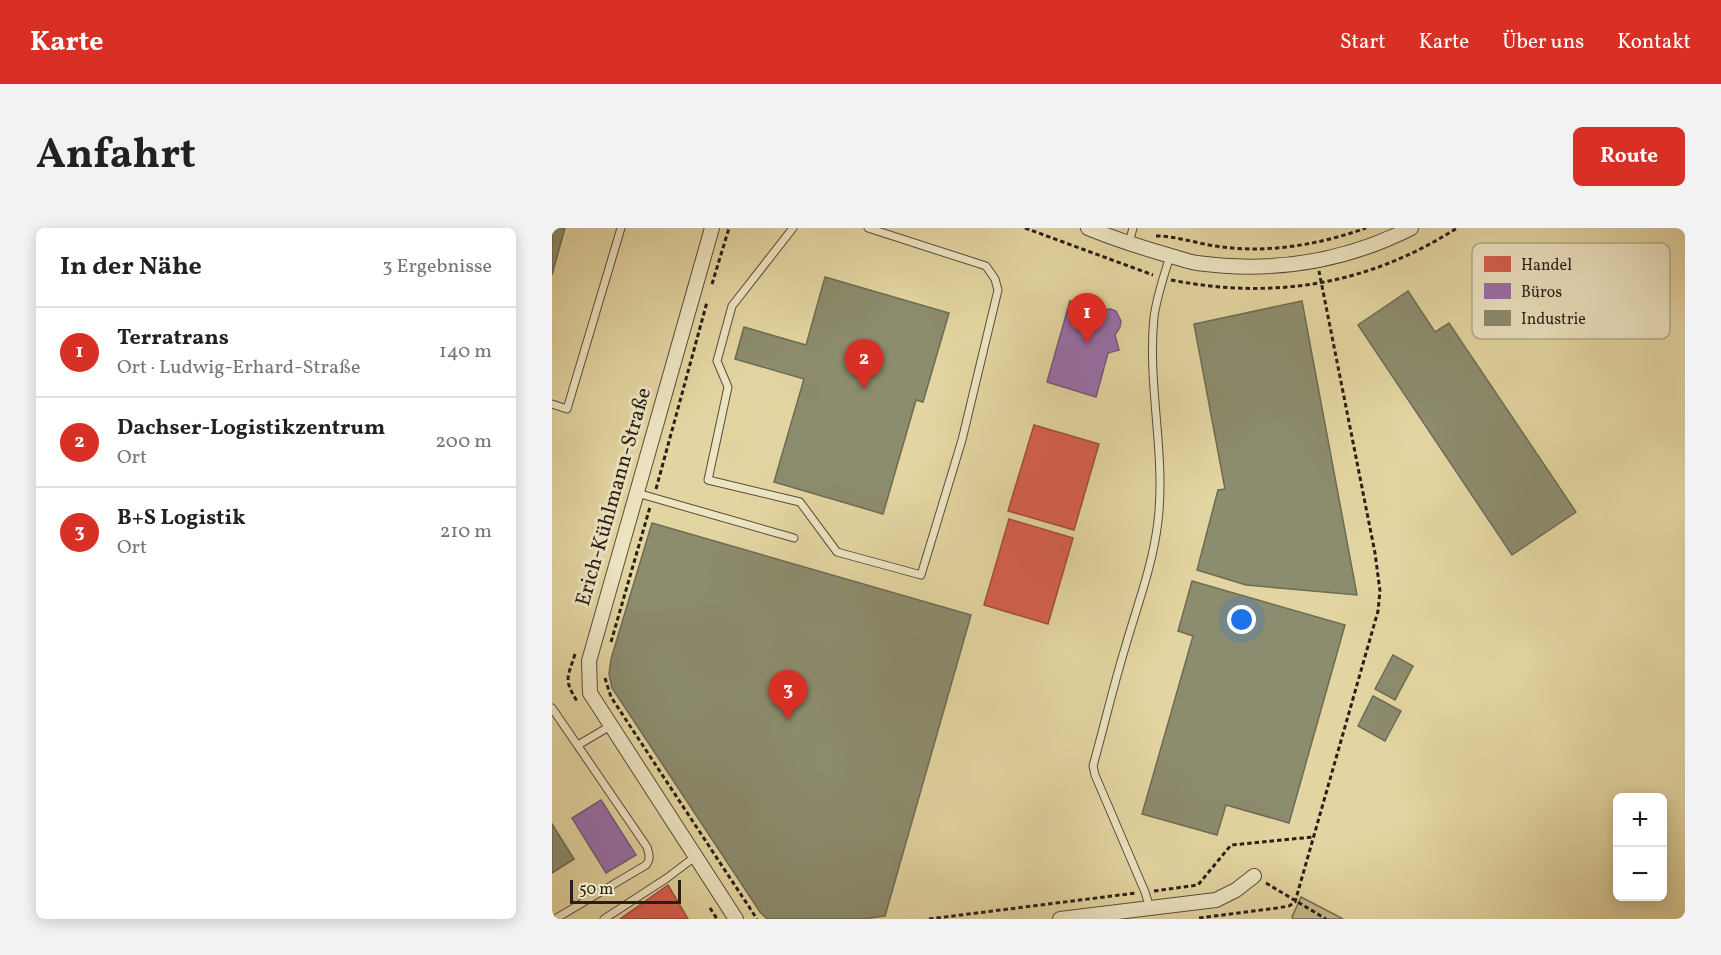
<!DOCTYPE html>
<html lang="de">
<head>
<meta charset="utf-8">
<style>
  :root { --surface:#fff; --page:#f2f2f2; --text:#202124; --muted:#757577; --line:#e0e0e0; --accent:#d93025 }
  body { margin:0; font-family:Vollkorn,serif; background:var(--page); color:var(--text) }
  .controls { position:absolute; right:18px; bottom:18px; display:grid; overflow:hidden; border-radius:9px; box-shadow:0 3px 15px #0003 }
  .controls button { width:54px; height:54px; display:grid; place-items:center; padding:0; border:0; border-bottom:2px solid var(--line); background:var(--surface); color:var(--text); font:30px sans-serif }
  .scale { position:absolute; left:18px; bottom:15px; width:111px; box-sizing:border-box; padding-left:6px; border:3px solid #291f17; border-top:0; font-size:16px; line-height:21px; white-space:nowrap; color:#291f17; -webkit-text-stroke:4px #ede4c2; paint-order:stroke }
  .you { position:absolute; left:690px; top:392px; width:21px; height:21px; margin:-15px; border:4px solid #fff; border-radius:50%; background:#1a73e8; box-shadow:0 0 0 9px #1a73e833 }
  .badge { display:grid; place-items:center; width:39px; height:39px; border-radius:50%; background:var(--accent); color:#fff; font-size:20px; font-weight:700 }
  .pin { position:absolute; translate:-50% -50px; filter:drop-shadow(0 2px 3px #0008) }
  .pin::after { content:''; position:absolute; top:32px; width:21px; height:18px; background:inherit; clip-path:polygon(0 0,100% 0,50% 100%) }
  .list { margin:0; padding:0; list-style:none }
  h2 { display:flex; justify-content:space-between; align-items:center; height:78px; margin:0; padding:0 24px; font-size:26px }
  h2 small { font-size:20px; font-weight:400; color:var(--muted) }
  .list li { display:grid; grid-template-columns:39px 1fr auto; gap:18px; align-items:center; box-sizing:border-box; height:90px; padding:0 24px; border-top:2px solid var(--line) }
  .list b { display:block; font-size:22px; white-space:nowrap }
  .list p { margin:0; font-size:20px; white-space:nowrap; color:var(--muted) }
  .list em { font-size:20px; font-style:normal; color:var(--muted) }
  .map { position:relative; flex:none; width:1133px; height:691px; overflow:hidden; border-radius:9px }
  header { display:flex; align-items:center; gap:36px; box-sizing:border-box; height:84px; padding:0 30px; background:var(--accent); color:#fff }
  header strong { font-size:28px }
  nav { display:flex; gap:33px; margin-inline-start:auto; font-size:21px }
  .intro { display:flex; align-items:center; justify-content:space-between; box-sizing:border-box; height:144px; padding:0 36px }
  h1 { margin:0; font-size:42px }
  .button { padding:15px 27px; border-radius:9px; background:var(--accent); color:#fff; font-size:21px; font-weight:700 }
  main { display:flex; gap:36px; padding:0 36px }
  aside { flex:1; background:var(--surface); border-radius:9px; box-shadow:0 3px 15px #0003 }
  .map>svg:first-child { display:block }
  .green { fill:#c3b68a; stroke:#766a50; stroke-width:1.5 }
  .shops { fill:#d6604d; stroke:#a24c3d; stroke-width:1.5 }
  .offices { fill:#9970ab; stroke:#77587f; stroke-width:1.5 }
  .industry { fill:#8c8c6e; stroke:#6e6b54; stroke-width:1.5 }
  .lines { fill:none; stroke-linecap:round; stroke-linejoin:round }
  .service-casing { stroke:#584c3a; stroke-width:9 }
  .minor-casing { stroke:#584c3a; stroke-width:16 }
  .path { stroke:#291f17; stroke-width:3; stroke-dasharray:4.5 3; stroke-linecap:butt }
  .service { stroke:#ede4c2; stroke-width:7 }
  .minor { stroke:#ede4c2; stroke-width:14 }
  .labels { text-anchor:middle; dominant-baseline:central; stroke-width:6; stroke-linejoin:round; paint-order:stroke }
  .street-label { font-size:21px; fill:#291f17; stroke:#ede4c2 }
  .key { fill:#ede4c2; stroke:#b2a98f; stroke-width:1.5 }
  .key-label { font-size:16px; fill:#291f17 }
</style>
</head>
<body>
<header>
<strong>Karte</strong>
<nav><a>Start</a><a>Karte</a><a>Über uns</a><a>Kontakt</a></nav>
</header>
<div class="intro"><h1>Anfahrt</h1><a class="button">Route</a></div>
<main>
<aside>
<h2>In der Nähe<small>3 Ergebnisse</small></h2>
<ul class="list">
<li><span class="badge">1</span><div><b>Terratrans</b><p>Ort · Ludwig-Erhard-Straße</p></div><em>140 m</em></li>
<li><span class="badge">2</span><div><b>Dachser-Logistikzentrum</b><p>Ort</p></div><em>200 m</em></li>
<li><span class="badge">3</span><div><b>B+S Logistik</b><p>Ort</p></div><em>210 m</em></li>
</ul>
</aside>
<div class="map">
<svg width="1133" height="691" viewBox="0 0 1133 691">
  <rect width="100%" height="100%" fill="#e3d5a1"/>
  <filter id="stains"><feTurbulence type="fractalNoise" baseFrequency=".00333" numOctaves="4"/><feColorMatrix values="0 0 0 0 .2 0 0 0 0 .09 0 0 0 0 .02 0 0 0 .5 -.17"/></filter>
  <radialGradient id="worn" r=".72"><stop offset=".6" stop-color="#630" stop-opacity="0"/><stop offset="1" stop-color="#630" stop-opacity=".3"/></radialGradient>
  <path class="green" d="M 749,669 L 791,691 L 741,691 L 740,689 Z"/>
  <path class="shops" d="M 482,197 L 547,216 L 522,302 L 456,283 Z
    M 457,291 L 521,310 L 496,396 L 432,377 Z
    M 116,657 L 136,691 L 68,691 Z"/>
  <path class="offices" d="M 518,73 L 547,82 L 559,81 L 564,83 L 569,93 L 568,99 L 563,107 L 567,122 L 556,125 L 544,169 L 495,154 Z
    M 49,572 L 84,627 L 54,645 L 20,590 Z"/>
  <path class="industry" d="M 0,0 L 13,0 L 0,47 Z
    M 273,49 L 397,85 L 371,174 L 364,172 L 331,286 L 222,254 L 252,151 L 183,131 L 192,99 L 254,117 Z
    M 856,63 L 883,104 L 897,95 L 1024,284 L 960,327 L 806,97 Z
    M 750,73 L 805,367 L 694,357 L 645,342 L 666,262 L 673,261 L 642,96 Z
    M 100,295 L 419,387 L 333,688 L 311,691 L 215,691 L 208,684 L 60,460 L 57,446 L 59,431 Z
    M 640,353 L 793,397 L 737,595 L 674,577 L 665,607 L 590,586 L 641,408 L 626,403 Z
    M 841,427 L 861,438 L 843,472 L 823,461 Z
    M 821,468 L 849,483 L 833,513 L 806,498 Z
    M 0,596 L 22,631 L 0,645 Z"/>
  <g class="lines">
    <defs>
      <path id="service" d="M 241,0 L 180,78 L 165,133 L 176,159 L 156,252 L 248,274 L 285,324 L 369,347 L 410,212 L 446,62 L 443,51 L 434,38 L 316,0
        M 577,15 L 581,0
        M 0,176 L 15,181 L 69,0
        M 85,265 L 242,310
        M 0,480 L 95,619 C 97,626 99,631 94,637 L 3,691
        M 26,517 L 60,497
        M 598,680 L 593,664 L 543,547 L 541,538 C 552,499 561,459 573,420 C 585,378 601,337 606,293 C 614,225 595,157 602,89 C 605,67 612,48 618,28
        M 52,691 L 115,650 L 144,628"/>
      <path id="minor" d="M 160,0 L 37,433 L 38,465 L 184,691
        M 536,0 C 563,11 591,20 619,28 C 627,30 636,34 645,35 C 719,45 792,34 859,0
        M 508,691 L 664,672 L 684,662 L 702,648"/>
    </defs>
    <use href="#service" class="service-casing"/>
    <use href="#minor" class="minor-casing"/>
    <path class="path" d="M 473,0 L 601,47
      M 604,8 C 624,8 643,15 663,18 C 714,26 766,17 814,0
      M 619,52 C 722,72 816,57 905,0
      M 160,56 L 177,0
      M 104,261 L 155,74
      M 59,414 L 98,279
      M 23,426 C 16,449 11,451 25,473
      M 53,450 L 59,469 L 205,691
      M 714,655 L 774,691
      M 602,663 L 646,657 L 679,617 L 761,609
      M 158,680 L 165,691
      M 647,690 L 725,680 L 737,678 L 743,674 L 826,383 L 828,363 L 823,325 L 767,43
      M 377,691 L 584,665"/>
    <use href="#service" class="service"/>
    <use href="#minor" class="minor"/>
  </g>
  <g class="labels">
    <g class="street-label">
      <text transform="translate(62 269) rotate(-74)">Erich-Kühlmann-Straße</text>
    </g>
  </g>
  <rect x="920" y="15" width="198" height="96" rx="9" class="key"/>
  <rect x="932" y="28" width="27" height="16" fill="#d6604d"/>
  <rect x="932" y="55" width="27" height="16" fill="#9970ab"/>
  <rect x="932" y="82" width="27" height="16" fill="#8c8c6e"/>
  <g class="key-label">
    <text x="969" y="42">Handel</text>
    <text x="969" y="69">Büros</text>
    <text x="969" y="96">Industrie</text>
  </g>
  <rect width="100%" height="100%" filter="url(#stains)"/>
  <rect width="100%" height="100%" fill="url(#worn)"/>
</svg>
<div class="controls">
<button>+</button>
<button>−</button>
</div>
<div class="scale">50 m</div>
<div class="you"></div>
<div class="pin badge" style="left:535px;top:115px">1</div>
<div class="pin badge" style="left:312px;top:161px">2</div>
<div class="pin badge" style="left:236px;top:492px">3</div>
</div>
</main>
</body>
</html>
